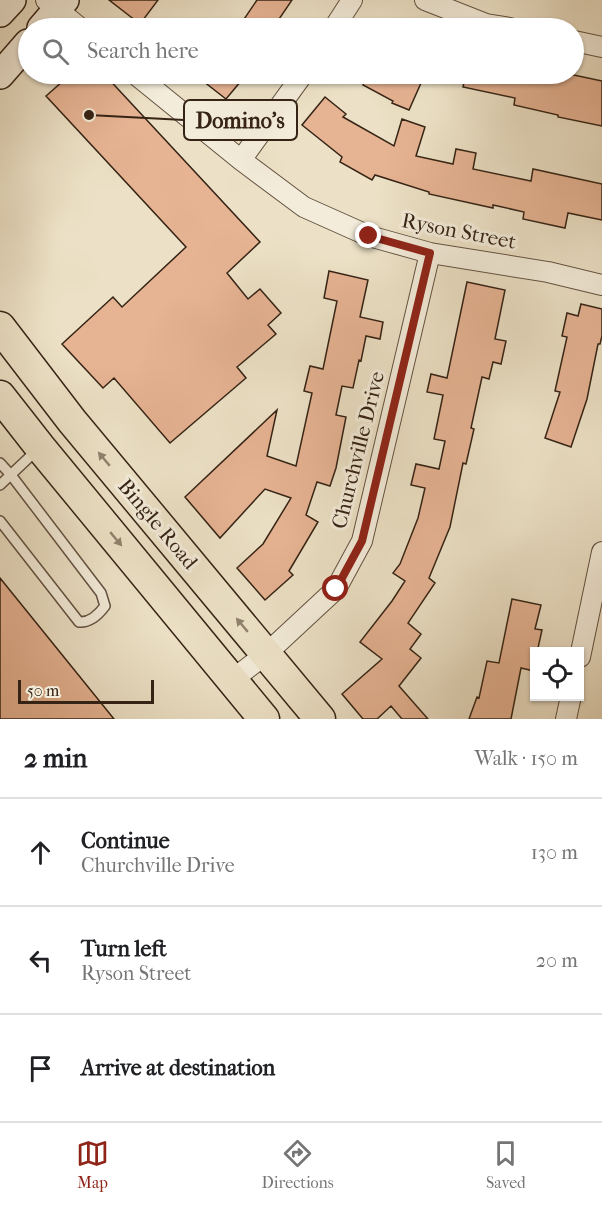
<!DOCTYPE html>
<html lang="en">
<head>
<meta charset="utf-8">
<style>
  :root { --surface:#fff; --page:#f6f6f6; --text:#202124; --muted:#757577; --line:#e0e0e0; --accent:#8f2418 }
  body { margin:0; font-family:"IM FELL French Canon",serif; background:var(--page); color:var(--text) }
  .controls { position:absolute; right:18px; bottom:18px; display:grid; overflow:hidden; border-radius:0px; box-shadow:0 2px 4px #0004 }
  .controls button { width:54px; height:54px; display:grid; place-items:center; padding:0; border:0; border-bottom:2px solid var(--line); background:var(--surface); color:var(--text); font:30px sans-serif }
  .scale { position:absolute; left:18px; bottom:15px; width:136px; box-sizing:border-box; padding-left:6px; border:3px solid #352315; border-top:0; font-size:16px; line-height:21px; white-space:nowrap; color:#352315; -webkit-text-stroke:4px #f3ecda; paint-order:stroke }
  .stop { position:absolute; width:18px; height:18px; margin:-14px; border:4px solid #8f2418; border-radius:50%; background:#fff }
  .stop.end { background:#8f2418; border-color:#fff; box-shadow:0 2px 6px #0008 }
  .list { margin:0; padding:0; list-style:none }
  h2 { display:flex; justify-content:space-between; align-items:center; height:78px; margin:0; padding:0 24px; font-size:26px }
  h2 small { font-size:20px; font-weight:400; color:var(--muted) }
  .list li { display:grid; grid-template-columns:39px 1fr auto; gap:18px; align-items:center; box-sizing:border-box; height:108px; padding:0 24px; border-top:2px solid var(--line) }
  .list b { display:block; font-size:22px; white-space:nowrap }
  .list p { margin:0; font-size:20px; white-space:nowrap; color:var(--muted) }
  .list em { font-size:20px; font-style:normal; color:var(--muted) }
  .icon { flex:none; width:33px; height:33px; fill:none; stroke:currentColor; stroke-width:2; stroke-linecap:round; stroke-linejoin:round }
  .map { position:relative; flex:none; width:602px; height:719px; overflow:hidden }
  .search { position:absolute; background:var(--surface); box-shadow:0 2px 4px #0004; left:18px; right:18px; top:18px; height:66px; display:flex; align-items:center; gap:15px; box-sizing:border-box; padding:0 21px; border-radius:33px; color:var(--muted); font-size:22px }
  .sheet { height:402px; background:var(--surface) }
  nav { display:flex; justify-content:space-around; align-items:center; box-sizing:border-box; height:84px; border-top:2px solid var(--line); background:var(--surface); font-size:16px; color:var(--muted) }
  nav a { display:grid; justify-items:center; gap:3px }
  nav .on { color:var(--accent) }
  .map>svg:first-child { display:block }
  .building { fill:#e6b393; stroke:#352315; stroke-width:1.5 }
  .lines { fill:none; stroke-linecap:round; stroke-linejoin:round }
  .service-casing { stroke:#635241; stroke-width:12 }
  .minor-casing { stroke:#635241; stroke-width:22 }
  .secondary-casing { stroke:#352315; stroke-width:30 }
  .primary-casing { stroke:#352315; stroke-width:33 }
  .service { stroke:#f3ecda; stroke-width:9 }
  .minor { stroke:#f3ecda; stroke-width:20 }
  .secondary { stroke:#f3ecda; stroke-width:27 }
  .primary { stroke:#ece1c6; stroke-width:30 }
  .oneway { fill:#90826e }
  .route { stroke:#8f2418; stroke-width:8 }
  .labels { text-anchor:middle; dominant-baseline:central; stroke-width:6; stroke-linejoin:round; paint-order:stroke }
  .street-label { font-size:21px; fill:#352315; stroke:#f3ecda }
  .leader { fill:none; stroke:#352315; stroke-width:2 }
  .callout-dot { fill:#352315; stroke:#f3ecda; stroke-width:2 }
  .callout { fill:#f3ecda; stroke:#352315; stroke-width:2 }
  .callout-label { font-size:22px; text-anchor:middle; font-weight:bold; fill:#352315 }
</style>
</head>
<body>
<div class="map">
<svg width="602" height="719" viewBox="0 0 602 719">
  <rect width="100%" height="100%" fill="#ece1c6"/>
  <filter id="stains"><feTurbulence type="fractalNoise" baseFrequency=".00333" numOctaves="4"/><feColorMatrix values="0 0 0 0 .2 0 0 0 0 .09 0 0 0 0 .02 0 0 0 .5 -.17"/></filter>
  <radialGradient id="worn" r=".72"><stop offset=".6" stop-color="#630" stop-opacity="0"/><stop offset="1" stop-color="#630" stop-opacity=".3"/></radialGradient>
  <path class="building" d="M 109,0 L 158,0 L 140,24 Z
    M 257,0 L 292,0 L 273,28 L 238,28 Z
    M 71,74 L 104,74 L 260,242 L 227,273 L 248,299 L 260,289 L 281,313 L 268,325 L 276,334 L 237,367 L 246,378 L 170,443 L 114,378 L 103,388 L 62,344 L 113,297 L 122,307 L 186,247 L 46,96 Z
    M 194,74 L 232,74 L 241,81 L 226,99 Z
    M 369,74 L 425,74 L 409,110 L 392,103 L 393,101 L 363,85 Z
    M 466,74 L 510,74 L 510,77 L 536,83 L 538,74 L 548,74 L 566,77 L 567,74 L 569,74 L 602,81 L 602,126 L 558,117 L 558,115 L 514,105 L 515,98 L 463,87 Z
    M 325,97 L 346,114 L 343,117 L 394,146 L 402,119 L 425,127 L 416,156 L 453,164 L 456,149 L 476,153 L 473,169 L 531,181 L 533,169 L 602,184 L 602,220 L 568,213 L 565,228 L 523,219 L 524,212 L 493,205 L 493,208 L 429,194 L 429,192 L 375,175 L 372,180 L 340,162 L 342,157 L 302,125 Z
    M 329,271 L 368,280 L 360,317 L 383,322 L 380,339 L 366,336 L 361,361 L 359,360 L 353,388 L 342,386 L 336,415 L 346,417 L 336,468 L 330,486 L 317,482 L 306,515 L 318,522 L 289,571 L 293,575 L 265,600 L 237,568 L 263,544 L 291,498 L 265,489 L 220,538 L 185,497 L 277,410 L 267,456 L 296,466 L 312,393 L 304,391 L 310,366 L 323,369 L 337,301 L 324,298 Z
    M 467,282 L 505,290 L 495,339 L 506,341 L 501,364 L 493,362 L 489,379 L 482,377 L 471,428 L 474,429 L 466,464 L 463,463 L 450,527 L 429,578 L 435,583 L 408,623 L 421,634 L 410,649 L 421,658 L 399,686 L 428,719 L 402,719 L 391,706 L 377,719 L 363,719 L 342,694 L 382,659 L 360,642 L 392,601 L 405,581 L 393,573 L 400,564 L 418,518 L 425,488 L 411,485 L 416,464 L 439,469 L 445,441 L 434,439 L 443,395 L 427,392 L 431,374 L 447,378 Z
    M 581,304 L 602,309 L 602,336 L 600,344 L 598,344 L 587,399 L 571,447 L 545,438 L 560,392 L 555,391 L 567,337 L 562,336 L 567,313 L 578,316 Z
    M 0,578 L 114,719 L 0,719 Z
    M 512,599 L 541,605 L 535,629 L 542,630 L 538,648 L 534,648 L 534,671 L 521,668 L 511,719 L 469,719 L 477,697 L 479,698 L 487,661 L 499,663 Z"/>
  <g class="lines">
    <defs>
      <path id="service" d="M 0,463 L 11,475 L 101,593 L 105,606 C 99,614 90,623 79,622 L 0,521
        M 0,485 L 38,449"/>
      <path id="minor" d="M 46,0 L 80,28
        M 425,0 L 486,24 L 510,28
        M 334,28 L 352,0
        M 574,41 L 602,47
        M 135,74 L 241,160 L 304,207 L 369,236 L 430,253 L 548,272 L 602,285
        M 241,160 L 303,74
        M 580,657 L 602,552
        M 232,680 L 266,654 L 336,589 L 362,541 L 430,253
        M 566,719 L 571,696"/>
      <path id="secondary" d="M 0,13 L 12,0
        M 41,28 L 65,0
        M 0,75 L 28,43"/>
      <path id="primary" d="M 0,327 L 72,421 L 320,719
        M 0,396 L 40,447 L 264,719"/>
    </defs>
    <use href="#service" class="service-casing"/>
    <use href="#minor" class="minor-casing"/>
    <use href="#secondary" class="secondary-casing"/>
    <use href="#primary" class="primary-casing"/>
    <use href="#service" class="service"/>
    <use href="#minor" class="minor"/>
    <use href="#secondary" class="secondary"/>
    <use href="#primary" class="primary"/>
  </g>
  <defs><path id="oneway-solid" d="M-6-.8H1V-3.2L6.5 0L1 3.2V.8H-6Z" transform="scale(1.5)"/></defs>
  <g class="oneway">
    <use href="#oneway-solid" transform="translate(104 459) rotate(-130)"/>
    <use href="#oneway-solid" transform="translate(116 539) rotate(50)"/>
    <use href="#oneway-solid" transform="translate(242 625) rotate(-130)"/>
  </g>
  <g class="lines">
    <path class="route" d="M 336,589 L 362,541 L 430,253 L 369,236"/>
  </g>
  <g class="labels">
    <g class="street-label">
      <text transform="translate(459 231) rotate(11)">Ryson Street</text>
      <text transform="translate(358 450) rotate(-76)">Churchville Drive</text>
      <text transform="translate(158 524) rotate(50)">Bingle Road</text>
    </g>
  </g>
  <path class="leader" d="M89 115L184 120"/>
  <circle class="callout-dot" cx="89" cy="115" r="6"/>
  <rect class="callout" x="184" y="100" width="113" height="40" rx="6"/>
  <g class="callout-label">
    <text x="240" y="128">Domino's</text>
  </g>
  <rect width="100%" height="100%" filter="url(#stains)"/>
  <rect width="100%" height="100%" fill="url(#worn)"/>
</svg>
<div class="controls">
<button><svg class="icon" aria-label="locate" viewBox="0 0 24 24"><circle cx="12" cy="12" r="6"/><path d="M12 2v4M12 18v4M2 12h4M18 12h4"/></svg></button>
</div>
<div class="scale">50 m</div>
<div class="stop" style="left:336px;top:589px"></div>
<div class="stop end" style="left:369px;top:236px"></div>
<div class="search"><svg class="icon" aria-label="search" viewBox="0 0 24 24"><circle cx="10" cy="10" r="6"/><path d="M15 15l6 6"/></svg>Search here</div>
</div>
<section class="sheet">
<h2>2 min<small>Walk · 150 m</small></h2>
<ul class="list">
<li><svg class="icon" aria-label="ahead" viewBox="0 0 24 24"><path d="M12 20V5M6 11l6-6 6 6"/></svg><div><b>Continue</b><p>Churchville Drive</p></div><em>130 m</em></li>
<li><svg class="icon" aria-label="left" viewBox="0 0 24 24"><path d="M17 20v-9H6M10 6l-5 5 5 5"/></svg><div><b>Turn left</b><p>Ryson Street</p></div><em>20 m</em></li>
<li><svg class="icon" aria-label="arrive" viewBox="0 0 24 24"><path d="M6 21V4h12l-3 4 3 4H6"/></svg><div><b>Arrive at destination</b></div></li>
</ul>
</section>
<nav>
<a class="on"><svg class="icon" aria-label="map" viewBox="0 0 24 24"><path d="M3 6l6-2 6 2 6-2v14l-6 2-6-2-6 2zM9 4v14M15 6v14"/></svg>Map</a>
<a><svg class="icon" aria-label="directions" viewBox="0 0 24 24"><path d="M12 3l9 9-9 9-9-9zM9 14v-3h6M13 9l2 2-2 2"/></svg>Directions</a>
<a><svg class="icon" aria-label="saved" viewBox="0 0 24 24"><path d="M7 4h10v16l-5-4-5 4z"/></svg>Saved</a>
</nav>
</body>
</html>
